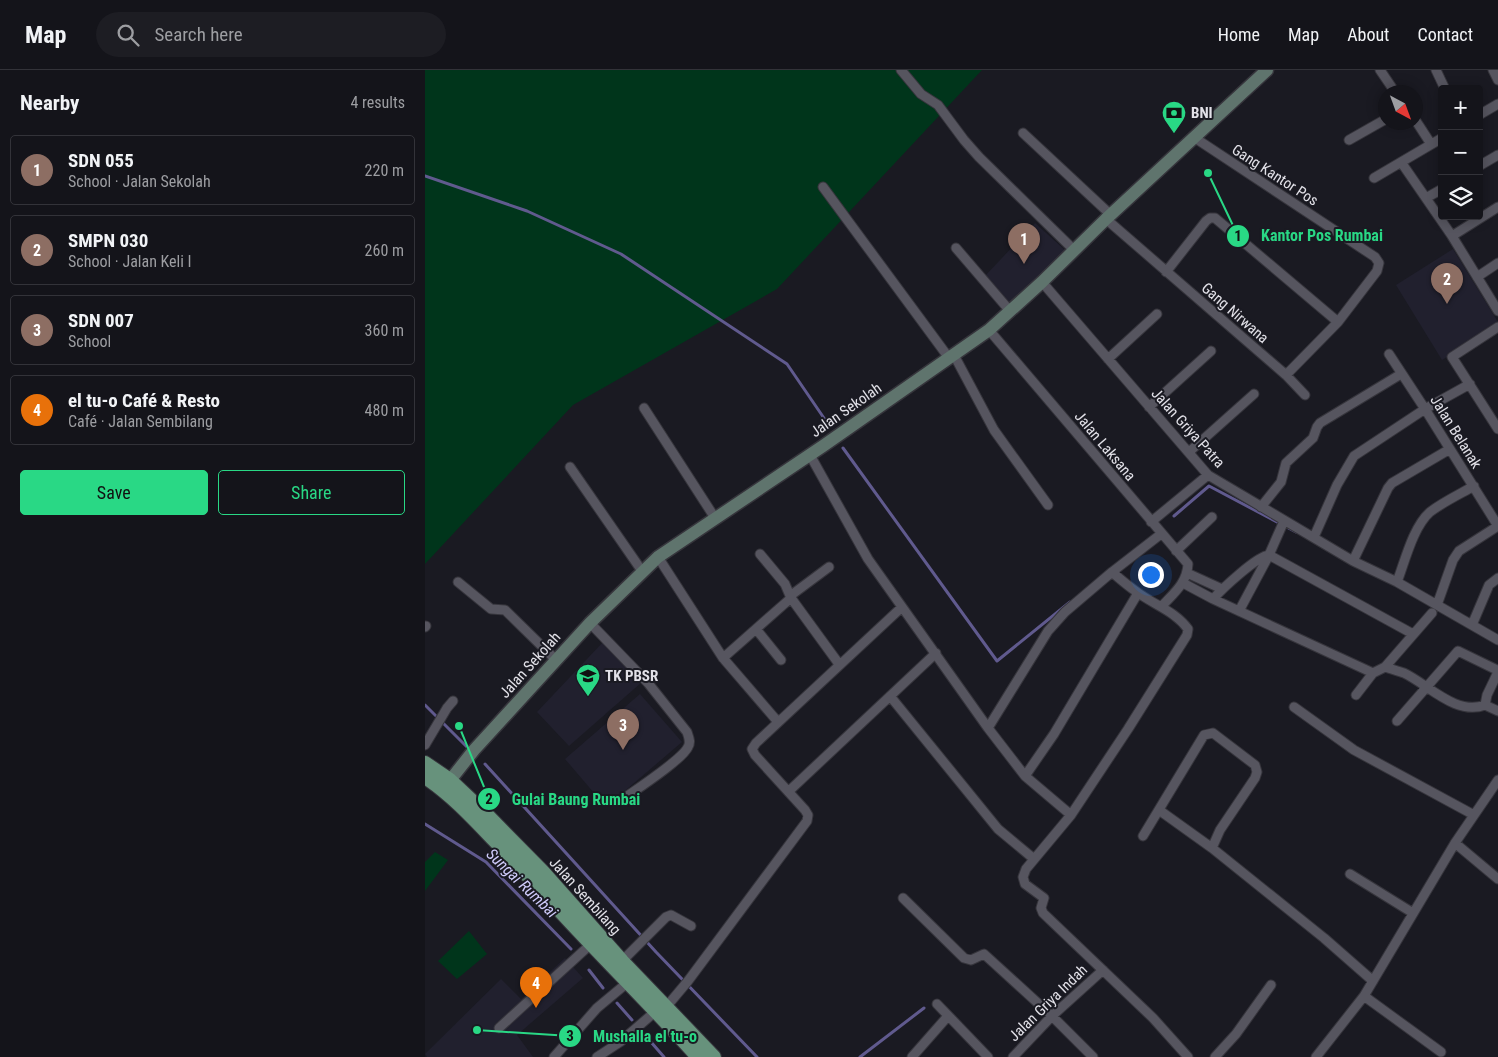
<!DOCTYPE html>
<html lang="en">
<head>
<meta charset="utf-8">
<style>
  :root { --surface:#14141a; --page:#1d1d23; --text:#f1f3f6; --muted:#9d9ea2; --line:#333339; --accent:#29d885 }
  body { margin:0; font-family:"Roboto Condensed",sans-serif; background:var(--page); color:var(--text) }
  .controls { position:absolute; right:15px; top:15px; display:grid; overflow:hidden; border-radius:5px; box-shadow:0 2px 12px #0003 }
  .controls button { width:45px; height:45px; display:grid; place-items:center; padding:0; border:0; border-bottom:1px solid var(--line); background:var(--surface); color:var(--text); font:25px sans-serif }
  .compass { position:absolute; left:953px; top:15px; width:45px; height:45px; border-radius:50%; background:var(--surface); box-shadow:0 2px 12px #0003; rotate:139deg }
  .you { position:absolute; left:725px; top:504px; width:18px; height:18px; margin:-12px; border:4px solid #fff; border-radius:50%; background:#1a73e8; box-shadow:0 0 0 8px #1a73e833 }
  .badge { display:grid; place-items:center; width:32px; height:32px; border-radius:50%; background:var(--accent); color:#fff; font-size:16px; font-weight:700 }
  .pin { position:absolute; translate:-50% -41px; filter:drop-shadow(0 1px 2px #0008) }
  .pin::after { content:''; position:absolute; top:26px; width:18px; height:15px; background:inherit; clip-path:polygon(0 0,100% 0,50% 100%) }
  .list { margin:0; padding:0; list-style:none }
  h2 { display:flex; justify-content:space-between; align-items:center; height:65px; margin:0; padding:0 20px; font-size:21px }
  h2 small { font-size:16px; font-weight:400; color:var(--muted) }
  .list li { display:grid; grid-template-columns:32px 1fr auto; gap:15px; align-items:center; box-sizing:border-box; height:70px; margin:0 10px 10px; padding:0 10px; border:1px solid var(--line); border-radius:5px }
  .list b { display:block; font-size:19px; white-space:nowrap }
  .list p { margin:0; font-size:16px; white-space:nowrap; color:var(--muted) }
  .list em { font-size:16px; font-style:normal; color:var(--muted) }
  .actions { display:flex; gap:10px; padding:15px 20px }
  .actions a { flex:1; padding:11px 0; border:1px solid var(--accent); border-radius:5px; text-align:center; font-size:18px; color:var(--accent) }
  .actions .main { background:var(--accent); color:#111 }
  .icon { flex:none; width:28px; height:28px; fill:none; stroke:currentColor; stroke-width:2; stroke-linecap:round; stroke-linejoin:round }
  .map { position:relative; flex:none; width:1073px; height:987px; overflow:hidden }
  header { display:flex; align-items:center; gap:30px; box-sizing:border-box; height:70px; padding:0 25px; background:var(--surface); border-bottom:1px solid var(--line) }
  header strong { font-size:24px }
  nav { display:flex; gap:28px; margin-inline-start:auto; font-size:18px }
  .search { width:350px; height:45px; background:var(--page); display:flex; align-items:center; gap:12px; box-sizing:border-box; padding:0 18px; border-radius:28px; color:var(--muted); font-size:19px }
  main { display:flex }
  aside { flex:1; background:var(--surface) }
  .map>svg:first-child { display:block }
  .built { fill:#21202e }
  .green { fill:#00351b }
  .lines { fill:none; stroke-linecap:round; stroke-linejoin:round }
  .stream { stroke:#605a8e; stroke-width:3 }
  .street-casing { stroke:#36353c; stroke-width:11 }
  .secondary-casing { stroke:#36353c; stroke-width:15 }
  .primary-casing { stroke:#36353c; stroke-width:16 }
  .street { stroke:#56555f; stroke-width:9 }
  .secondary { stroke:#5f746d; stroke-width:12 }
  .primary { stroke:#67927c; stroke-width:14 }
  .labels { text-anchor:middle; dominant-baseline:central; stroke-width:4; stroke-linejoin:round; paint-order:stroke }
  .poi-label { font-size:15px; font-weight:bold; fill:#e2e1e8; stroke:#1a1a22; text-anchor:start }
  .street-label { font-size:15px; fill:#e2e1e8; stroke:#1a1a22 }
  .water-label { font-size:16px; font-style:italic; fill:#cfcbfb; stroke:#1a1a22 }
  .leader { fill:none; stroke:#29d885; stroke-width:2 }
  .callout-dot { fill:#29d885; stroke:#1a1a22; stroke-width:2 }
  .mark-label { font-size:15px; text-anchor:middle; font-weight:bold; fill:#111 }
  .callout-label { font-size:16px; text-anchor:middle; font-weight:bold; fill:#29d885; stroke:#1a1a22; stroke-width:4; stroke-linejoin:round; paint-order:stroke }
</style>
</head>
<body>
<header>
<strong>Map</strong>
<div class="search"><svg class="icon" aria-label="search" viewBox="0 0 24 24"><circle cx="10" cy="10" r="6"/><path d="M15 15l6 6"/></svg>Search here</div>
<nav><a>Home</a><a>Map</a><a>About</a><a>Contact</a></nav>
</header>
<main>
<aside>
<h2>Nearby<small>4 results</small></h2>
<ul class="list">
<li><span class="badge" style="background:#8d6e63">1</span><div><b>SDN 055</b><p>School · Jalan Sekolah</p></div><em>220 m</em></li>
<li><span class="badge" style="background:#8d6e63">2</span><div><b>SMPN 030</b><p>School · Jalan Keli I</p></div><em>260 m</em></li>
<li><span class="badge" style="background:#8d6e63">3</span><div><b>SDN 007</b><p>School</p></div><em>360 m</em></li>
<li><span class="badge" style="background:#e8710a">4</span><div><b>el tu-o Café &amp; Resto</b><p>Café · Jalan Sembilang</p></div><em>480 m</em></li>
</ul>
<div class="actions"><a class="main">Save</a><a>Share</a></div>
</aside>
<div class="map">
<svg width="1073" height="987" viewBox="0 0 1073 987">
  <rect width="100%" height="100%" fill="#1a1a22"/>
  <path class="built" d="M 610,153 L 641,181 L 586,235 L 559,207 Z
    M 1028,179 L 1073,252 L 1073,255 L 1017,290 L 971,215 Z
    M 179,571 L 217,612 L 144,676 L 112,642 Z
    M 215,624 L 257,672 L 181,737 L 140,689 Z
    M 140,888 L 158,908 L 92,965 L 108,987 L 2,987 L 0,984 L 76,909 L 96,929 Z"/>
  <path class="green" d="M 0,0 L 557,0 L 352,219 L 148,335 L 0,494 Z
    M 10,782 L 23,790 L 0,821 L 0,792 Z
    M 44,861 L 62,884 L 32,909 L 13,891 Z"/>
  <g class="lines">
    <path class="stream" d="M 0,106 L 102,141 L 196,184 L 362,294 L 403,354
      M 418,378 L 572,591 L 645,532
      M 749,446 L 784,416 L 871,462
      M 0,635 L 45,680
      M 60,694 L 231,882 L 332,987
      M 0,754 L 61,792 L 146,879
      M 164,900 L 178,918
      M 192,933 L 207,950
      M 219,964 L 239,987
      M 435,987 L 499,938"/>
    <defs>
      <path id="street" d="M 476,0 L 496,24 L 513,35 L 539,70 L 554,87 L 649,180
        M 955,0 L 970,22
        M 1011,0 L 1020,19
        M 1068,0 L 1073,10
        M 1054,45 L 1073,34
        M 991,51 L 1006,74
        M 598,63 L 686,145
        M 770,68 L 950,187 L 954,193 L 952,201 L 913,252 L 861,305
        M 924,70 L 961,49
        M 976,92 L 1027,166 L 1073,241
        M 1054,96 L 1073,85
        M 949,108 L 1017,68
        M 398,117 L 524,288
        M 1001,128 L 1017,119
        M 681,149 L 861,305 L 880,325
        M 1027,166 L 1073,137
        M 531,178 L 585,241
        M 741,202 L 781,151 L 785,148 L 790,148 L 913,252
        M 1052,207 L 1073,193
        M 617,212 L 783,405 L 928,491 L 972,512 L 1073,570
        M 1073,257 L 1027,287 L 1073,359
        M 564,260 L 763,494 C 762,513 749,523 737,536
        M 964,284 L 1000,339 L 1073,456
        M 529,285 L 569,360 L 623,435
        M 683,289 L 732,244
        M 724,337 L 786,281
        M 219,338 L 290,448
        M 764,382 L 829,324
        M 385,385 L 443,489 L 563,658 L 600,706 L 646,745
        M 145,397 L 217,501
        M 836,437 L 856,412 L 861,393 L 888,368 L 892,357 L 895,353 L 976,304
        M 726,452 L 783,405
        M 889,467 L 912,415 L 929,386 L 1000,339 L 1045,314
        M 751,481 L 787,447
        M 233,487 L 298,588 L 353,652
        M 928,491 L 963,418 L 967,413 L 1025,379
        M 687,502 L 736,464
        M 762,503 L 797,519
        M 33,512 L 66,539 L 80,540 L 131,590
        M 972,512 C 980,491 988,457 1005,442 C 1018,432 1035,424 1049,416
        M 758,513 L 788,529 L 948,603
        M 365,526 L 404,497
        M 366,528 L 414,594
        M 788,529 C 797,519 832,486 844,485 L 988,564
        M 1012,535 L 1028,490 L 1034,481 L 1073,456
        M 814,541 L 844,485 L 859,451
        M 165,553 L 223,613 L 262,662 C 264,668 266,672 263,677 C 257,690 209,721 195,731
        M 1047,555 L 1064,515 L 1073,508
        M 0,557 L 1,556
        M 331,559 L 356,590
        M 298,588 L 366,528 L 360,514 L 335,484
        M 960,597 C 966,599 973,601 979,603 C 1004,615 1031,646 1060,635 L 1073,641
        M 931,625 L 948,603 L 960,597 L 1007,543
        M 465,626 L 573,759 L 609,789
        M 869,637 L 929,680 L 1049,745
        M 972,651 L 1033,581 L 1072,600 L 1073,602 L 1062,625 L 1060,635
        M 563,658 L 623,561 L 640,542 L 687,502 C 695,509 703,516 712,522 C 729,535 750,541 763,559 L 762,565 L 703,659 L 646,745 L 601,799 L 598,807 L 600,814 L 619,828 L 616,838 L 618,843 L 728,948 L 763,987
        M 0,675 L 22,638 L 28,631
        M 600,706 L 629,664 L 713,523
        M 364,721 L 511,583
        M 734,740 L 787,778
        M 718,766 L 779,665 L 788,663 L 830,695 L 832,702 L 830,708 L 795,760 L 787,778 L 899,868 L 948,911
        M 1030,773 L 1073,809
        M 925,804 L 988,843
        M 478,828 L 539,888 L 546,890 L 559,884 L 627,946 L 668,987
        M 197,891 L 241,847 L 246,845 L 266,856
        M 939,926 L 1016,982
        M 512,934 L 563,987
        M 242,936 L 263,911 L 382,751 L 383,745 L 380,740 L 330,685 L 327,679 L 331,673 L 477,537
        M 74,958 L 166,874
        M 129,987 L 172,938 L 202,913
        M 172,987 L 195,972 L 231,941
        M 487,987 L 523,946
        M 588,987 L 627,946 L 678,900
        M 790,987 L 811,964 L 846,915
        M 891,987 L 939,926 L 1030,773 L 1073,710"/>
      <path id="secondary" d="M 19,718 L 49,680 L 165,553 L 233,487 L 398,376 L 564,260 L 617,212 L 681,149 L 842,0"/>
      <path id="primary" d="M 0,693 L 25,710 L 61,744 L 118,802 L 197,891 L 289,987
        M 0,707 C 27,725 48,748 70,771 C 93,795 115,819 137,843 C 182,892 229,938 273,987"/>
    </defs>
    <use href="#street" class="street-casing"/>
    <use href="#secondary" class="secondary-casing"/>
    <use href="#primary" class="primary-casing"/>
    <use href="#street" class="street"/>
    <use href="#secondary" class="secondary"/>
    <use href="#primary" class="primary"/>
  </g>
  <defs>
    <symbol id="bank-pin" viewBox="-11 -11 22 30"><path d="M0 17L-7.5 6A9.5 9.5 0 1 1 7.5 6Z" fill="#29d885" stroke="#1a1a22"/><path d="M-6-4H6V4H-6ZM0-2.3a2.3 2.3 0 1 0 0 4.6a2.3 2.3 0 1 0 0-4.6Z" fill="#111"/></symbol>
    <symbol id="school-pin" viewBox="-11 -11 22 30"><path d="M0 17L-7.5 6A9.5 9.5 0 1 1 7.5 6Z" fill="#29d885" stroke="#1a1a22"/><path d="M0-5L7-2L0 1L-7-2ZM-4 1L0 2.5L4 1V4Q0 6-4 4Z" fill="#111"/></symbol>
  </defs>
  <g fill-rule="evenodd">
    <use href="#bank-pin" x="735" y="29" width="28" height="38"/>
    <use href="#school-pin" x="149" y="592" width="28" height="38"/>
  </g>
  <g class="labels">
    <g class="poi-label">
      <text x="766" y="43">BNI</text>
      <text x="180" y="606">TK PBSR</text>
    </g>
    <g class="street-label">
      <text transform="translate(850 105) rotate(33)">Gang Kantor Pos</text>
      <text transform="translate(810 243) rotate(41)">Gang Nirwana</text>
      <text transform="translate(421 340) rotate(-35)">Jalan Sekolah</text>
      <text transform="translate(763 358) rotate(48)">Jalan Griya Patra</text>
      <text transform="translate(1031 362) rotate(58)">Jalan Belanak</text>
      <text transform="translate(680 376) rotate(50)">Jalan Laksana</text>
      <text transform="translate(105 595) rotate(-48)">Jalan Sekolah</text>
      <text transform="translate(160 826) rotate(48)">Jalan Sembilang</text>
      <text transform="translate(623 933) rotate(-44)">Jalan Griya Indah</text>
    </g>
    <g class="water-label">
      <text transform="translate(97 813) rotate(44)">Sungai Rumbai</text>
    </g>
  </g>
  <path class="leader" d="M783 103L813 166M34 656L64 729M52 960L145 966"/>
  <g class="callout-dot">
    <circle cx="783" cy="103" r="5"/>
    <circle cx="34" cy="656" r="5"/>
    <circle cx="52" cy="960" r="5"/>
    <circle cx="813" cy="166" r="12"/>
    <circle cx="64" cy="729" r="12"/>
    <circle cx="145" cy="966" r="12"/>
  </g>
  <g class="mark-label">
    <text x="813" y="171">1</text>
    <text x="64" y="734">2</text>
    <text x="145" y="971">3</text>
  </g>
  <g class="callout-label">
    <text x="897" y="171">Kantor Pos Rumbai</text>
    <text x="151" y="735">Gulai Baung Rumbai</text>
    <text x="220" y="972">Mushalla el tu-o</text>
  </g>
</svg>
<div class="controls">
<button>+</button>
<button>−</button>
<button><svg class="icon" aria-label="layers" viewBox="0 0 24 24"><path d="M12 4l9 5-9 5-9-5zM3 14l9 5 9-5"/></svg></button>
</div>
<svg class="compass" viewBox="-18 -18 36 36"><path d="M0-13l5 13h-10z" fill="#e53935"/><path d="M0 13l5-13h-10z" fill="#9d9ea2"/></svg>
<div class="you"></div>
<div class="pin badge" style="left:599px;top:194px;background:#8d6e63">1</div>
<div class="pin badge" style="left:1022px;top:234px;background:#8d6e63">2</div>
<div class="pin badge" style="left:198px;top:680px;background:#8d6e63">3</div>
<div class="pin badge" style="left:111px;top:938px;background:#e8710a">4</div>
</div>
</main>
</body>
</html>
